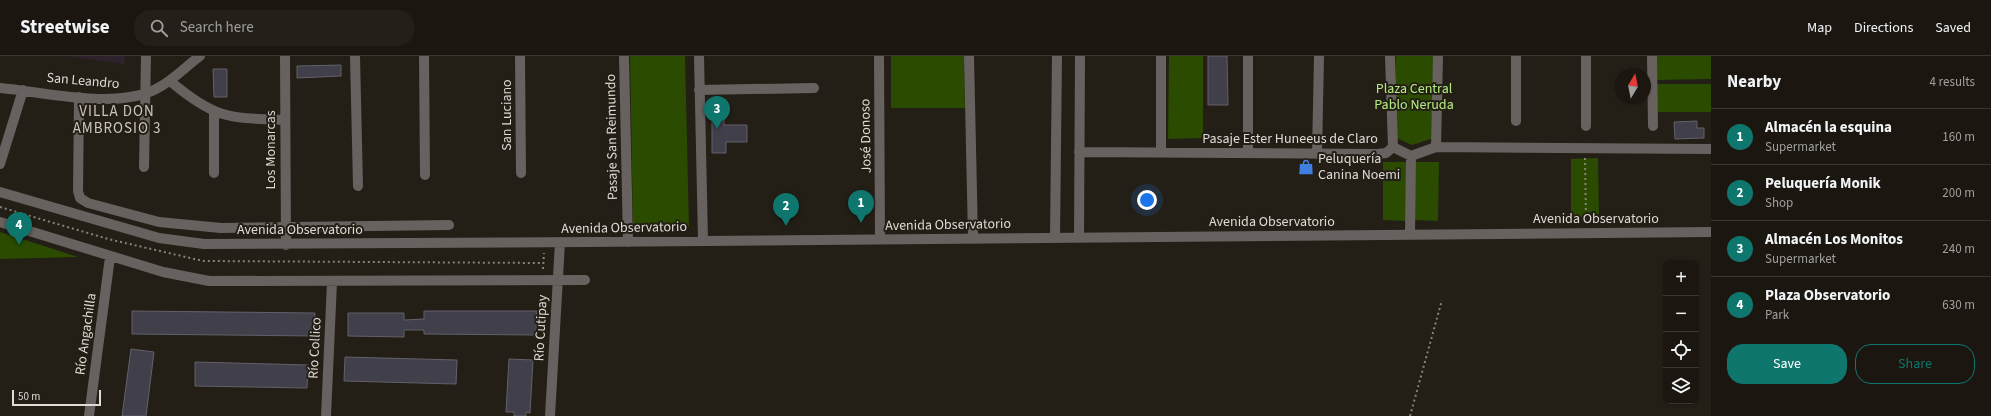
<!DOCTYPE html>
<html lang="en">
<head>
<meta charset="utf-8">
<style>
  :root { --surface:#1b1710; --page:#242019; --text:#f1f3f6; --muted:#a09f9f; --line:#393630; --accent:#0f766e }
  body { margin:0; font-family:"Source Sans 3",sans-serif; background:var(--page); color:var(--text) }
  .controls { position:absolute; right:12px; bottom:12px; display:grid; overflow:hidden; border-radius:8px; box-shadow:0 1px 3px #0004 }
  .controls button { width:36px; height:36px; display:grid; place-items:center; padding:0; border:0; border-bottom:1px solid var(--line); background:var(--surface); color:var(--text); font:20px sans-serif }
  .compass { position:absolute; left:1615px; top:12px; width:36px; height:36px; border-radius:50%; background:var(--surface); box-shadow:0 1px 3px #0004; rotate:10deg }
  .scale { position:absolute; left:12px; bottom:10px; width:89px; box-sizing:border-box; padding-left:4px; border:2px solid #dfdbd5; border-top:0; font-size:11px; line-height:14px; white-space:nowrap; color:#dfdbd5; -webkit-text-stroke:3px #241f16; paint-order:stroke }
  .you { position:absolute; left:1147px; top:144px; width:14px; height:14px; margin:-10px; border:3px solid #fff; border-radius:50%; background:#1a73e8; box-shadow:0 0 0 6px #1a73e833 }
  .badge { display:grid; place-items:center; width:26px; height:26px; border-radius:50%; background:var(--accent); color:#fff; font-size:13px; font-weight:700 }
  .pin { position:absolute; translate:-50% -33px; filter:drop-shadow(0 1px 2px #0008) }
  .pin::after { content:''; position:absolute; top:21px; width:14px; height:12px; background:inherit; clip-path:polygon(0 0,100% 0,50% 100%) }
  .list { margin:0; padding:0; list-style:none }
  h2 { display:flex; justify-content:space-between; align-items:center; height:52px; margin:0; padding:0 16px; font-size:17px }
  h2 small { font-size:13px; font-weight:400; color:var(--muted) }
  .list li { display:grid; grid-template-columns:26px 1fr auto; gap:12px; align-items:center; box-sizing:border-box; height:56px; padding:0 16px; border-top:1px solid var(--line) }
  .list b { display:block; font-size:15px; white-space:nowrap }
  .list p { margin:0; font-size:13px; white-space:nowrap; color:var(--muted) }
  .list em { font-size:13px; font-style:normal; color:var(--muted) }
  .actions { display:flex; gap:8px; padding:12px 16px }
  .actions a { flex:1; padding:9px 0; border:1px solid var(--accent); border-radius:16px; text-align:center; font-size:14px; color:var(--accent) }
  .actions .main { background:var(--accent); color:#fff }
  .icon { flex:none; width:22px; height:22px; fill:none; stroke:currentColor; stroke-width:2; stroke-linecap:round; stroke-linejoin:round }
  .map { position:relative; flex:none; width:1711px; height:360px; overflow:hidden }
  header { display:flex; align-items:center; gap:24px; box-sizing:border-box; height:56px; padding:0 20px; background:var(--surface); border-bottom:1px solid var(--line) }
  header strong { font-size:19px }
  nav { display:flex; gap:22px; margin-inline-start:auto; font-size:14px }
  .search { width:280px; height:36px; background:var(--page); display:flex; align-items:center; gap:10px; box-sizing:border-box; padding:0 14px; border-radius:16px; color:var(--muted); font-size:15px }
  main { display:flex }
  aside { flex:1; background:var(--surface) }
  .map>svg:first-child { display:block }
  .education { fill:#2f222f }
  .green { fill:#2b4b00 }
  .building { fill:#41404a; stroke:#62606b }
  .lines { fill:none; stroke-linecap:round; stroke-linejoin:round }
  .path { stroke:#87827b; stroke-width:2; stroke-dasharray:2 3; stroke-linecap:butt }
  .minor { stroke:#67625f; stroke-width:10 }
  .labels { text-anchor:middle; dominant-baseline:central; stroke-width:4; stroke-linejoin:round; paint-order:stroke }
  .street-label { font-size:14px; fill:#dfdbd5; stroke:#241f16 }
  .park-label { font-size:14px; fill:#b4ec82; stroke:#241f16 }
  .poi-label { font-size:14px; fill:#dfdbd5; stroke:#241f16; text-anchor:start }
  .neighbourhood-label { font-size:15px; letter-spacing:1px; fill:#ccc5b9; stroke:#241f16 }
</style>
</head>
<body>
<header>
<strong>Streetwise</strong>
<div class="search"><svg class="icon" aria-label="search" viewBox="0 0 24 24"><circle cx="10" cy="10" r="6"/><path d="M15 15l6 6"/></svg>Search here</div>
<nav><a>Map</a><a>Directions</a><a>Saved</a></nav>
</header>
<main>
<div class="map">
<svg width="1711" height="360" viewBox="0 0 1711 360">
  <rect width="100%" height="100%" fill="#241f16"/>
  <path class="education" d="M 68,0 L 125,0 L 124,8 Z"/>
  <path class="green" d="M 630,0 L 685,0 L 689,171 L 633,172 Z
    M 891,0 L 964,0 L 965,52 L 891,52 Z
    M 1169,0 L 1203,0 L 1203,82 L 1168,83 Z
    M 1396,0 L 1434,0 L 1434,82 L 1412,89 L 1394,81 Z
    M 1654,0 L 1711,0 L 1711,23 L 1654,24 Z
    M 1656,28 L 1711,28 L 1711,56 L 1656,56 Z
    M 1598,102 L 1599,161 L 1571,161 L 1571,103 Z
    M 1383,106 L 1407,106 L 1406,165 L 1383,164 Z
    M 1415,106 L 1439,106 L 1438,165 L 1415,164 Z
    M 0,176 L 78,201 L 0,203 Z"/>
  <path class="building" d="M 1208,0 L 1227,0 L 1228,49 L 1208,49 Z
    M 341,9 L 341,20 L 297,22 L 297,10 Z
    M 213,13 L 227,13 L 227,41 L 214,41 Z
    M 712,62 L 724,62 L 724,69 L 747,69 L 747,86 L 726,86 L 726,97 L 712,97 Z
    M 1697,65 L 1697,72 L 1704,72 L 1704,82 L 1675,83 L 1674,66 Z
    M 132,255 L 315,257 L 315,263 L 318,263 L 318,274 L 315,274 L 315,280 L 132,278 Z
    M 424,255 L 537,255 L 536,279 L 424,278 L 424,274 L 404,274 L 404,281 L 348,280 L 348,257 L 404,257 L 404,264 L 424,263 Z
    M 131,293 L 154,296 L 146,360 L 122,360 Z
    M 345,301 L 457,304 L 456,328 L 344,325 Z
    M 509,303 L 533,304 L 530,357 L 526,356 L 526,360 L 514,360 L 514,356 L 506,356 Z
    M 195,306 L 308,309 L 307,332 L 195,330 Z"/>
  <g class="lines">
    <path class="path" d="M 1585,102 L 1586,166
      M 0,151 L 108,183 L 203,205 L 543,207
      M 543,213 L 544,197
      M 1410,360 L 1442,244"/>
    <path class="minor" d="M 285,0 L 286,189
      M 355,0 L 358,130
      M 424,0 L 425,119
      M 520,0 L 521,117
      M 624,0 L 628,186
      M 699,0 L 703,185
      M 879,0 L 880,183
      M 969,0 L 973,182
      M 1390,0 L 1393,91
      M 1586,0 L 1586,70
      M 1652,0 L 1653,70
      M 170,25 C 215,63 228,62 285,64
      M 0,32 C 46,36 115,54 156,33 C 173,25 185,11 200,0
      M 699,34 L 814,32
      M 79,41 L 78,135 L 80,142 L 88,147 L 159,166 L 221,172 L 449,169
      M 214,56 L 214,117
      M 1516,65 L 1516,0
      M 1393,91 L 1411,100 L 1436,91 L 1711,93
      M 1436,91 L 1438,0
      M 1079,96 L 1377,98 L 1386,97 L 1393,91
      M 1161,97 L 1161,0
      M 1248,97 L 1248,0
      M 1317,98 L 1319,0
      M 0,108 L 23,34
      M 144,111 L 146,0
      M 0,136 L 159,182 L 204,188 L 586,186 L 1711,176
      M 0,166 L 163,216 L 209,225 L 585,224
      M 1410,179 L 1411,100
      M 1079,181 L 1080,0
      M 1055,182 L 1057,0
      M 89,360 L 110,201
      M 326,360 L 332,226
      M 550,360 L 560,186"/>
  </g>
  <defs>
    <symbol id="shop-bare" viewBox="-9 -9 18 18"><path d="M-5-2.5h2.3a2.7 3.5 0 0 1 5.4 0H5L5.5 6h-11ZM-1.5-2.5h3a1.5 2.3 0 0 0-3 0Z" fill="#3f7fe0" stroke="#241f16" stroke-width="2.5" paint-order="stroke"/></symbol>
  </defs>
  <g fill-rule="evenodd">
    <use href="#shop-bare" x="1295" y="100" width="22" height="22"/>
  </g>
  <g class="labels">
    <g class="street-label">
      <text transform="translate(83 25) rotate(5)">San Leandro</text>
      <text transform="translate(507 59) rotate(-90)">San Luciano</text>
      <text transform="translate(866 80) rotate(-91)">José Donoso</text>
      <text transform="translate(612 81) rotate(-91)">Pasaje San Reimundo</text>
      <text x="1290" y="83">Pasaje Ester Huneeus de Claro</text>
      <text transform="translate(271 94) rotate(-90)">Los Monarcas</text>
      <text x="1596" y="163">Avenida Observatorio</text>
      <text x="1272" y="166">Avenida Observatorio</text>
      <text transform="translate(948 169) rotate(-1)">Avenida Observatorio</text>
      <text transform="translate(624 172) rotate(-1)">Avenida Observatorio</text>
      <text x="300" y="174">Avenida Observatorio</text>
      <text transform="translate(541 272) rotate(-87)">Río Cutipay</text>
      <text transform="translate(86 278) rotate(-82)">Río Angachilla</text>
      <text transform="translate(315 292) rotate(-87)">Río Collico</text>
    </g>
    <g class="park-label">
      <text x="1414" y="33">Plaza Central<tspan x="1414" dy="16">Pablo Neruda</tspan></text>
    </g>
    <g class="poi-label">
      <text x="1318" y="103">Peluquería<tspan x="1318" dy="16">Canina Noemi</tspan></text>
    </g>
    <g class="neighbourhood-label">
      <text x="117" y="55">VILLA DON<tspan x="117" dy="17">AMBROSIO 3</tspan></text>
    </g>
  </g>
</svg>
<div class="controls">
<button>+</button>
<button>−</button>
<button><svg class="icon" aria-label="locate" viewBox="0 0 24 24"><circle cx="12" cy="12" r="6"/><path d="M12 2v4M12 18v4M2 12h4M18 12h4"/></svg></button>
<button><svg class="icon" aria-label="layers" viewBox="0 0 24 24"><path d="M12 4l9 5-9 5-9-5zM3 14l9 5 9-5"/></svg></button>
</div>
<svg class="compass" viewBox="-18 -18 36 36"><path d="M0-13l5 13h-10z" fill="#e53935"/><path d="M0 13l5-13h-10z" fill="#a09f9f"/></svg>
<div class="scale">50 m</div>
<div class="you"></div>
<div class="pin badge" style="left:861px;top:167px">1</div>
<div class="pin badge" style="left:786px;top:170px">2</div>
<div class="pin badge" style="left:717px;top:73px">3</div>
<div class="pin badge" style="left:19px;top:189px">4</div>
</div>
<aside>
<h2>Nearby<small>4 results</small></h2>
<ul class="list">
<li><span class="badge">1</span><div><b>Almacén la esquina</b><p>Supermarket</p></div><em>160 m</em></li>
<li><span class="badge">2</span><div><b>Peluquería Monik</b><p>Shop</p></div><em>200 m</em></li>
<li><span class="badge">3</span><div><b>Almacén Los Monitos</b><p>Supermarket</p></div><em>240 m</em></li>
<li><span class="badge">4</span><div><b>Plaza Observatorio</b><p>Park</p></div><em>630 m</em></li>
</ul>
<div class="actions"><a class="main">Save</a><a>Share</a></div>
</aside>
</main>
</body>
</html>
